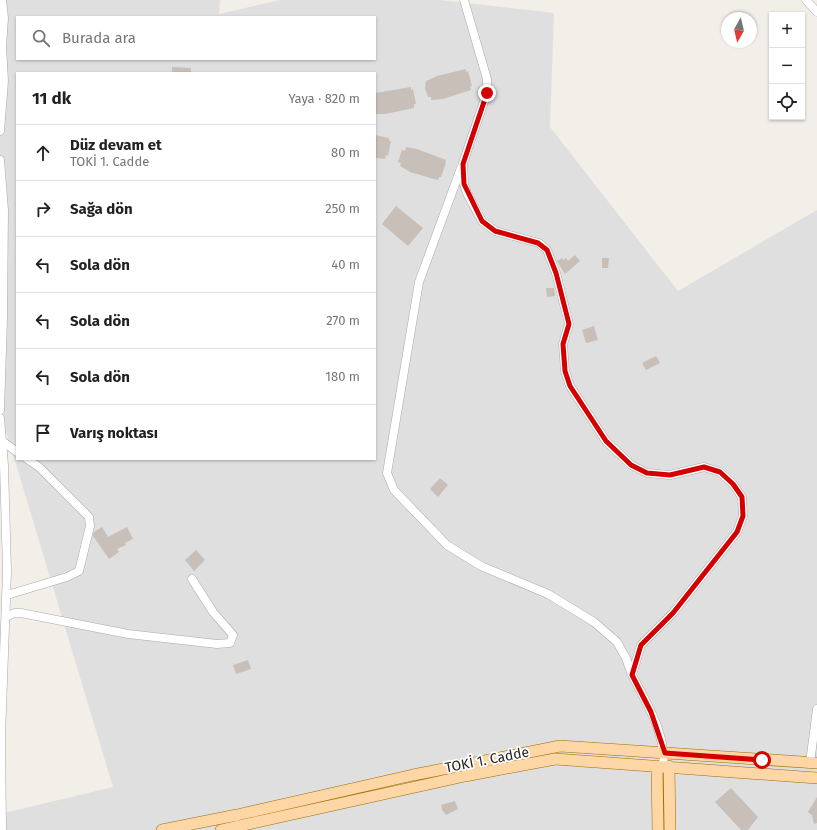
<!DOCTYPE html>
<html lang="tr">
<head>
<meta charset="utf-8">
<style>
  :root { --surface:#fff; --page:#f6f6f6; --text:#202124; --muted:#757577; --line:#e0e0e0 }
  body { margin:0; font-family:"Fira Sans",sans-serif; background:var(--page); color:var(--text) }
  .controls { position:absolute; right:12px; top:12px; display:grid; overflow:hidden; border-radius:0px; box-shadow:0 1px 3px #0004 }
  .controls button { width:36px; height:36px; display:grid; place-items:center; padding:0; border:0; border-bottom:1px solid var(--line); background:var(--surface); color:var(--text); font:20px sans-serif }
  .compass { position:absolute; left:721px; top:12px; width:36px; height:36px; border-radius:50%; background:var(--surface); box-shadow:0 1px 3px #0004; rotate:188deg }
  .stop { position:absolute; width:12px; height:12px; margin:-9px; border:3px solid #d40000; border-radius:50%; background:#fff }
  .stop.end { background:#d40000; border-color:#fff; box-shadow:0 1px 4px #0008 }
  .list { margin:0; padding:0; list-style:none }
  h2 { display:flex; justify-content:space-between; align-items:center; height:52px; margin:0; padding:0 16px; font-size:17px }
  h2 small { font-size:13px; font-weight:400; color:var(--muted) }
  .list li { display:grid; grid-template-columns:26px 1fr auto; gap:12px; align-items:center; box-sizing:border-box; height:56px; padding:0 16px; border-top:1px solid var(--line) }
  .list b { display:block; font-size:15px; white-space:nowrap }
  .list p { margin:0; font-size:13px; white-space:nowrap; color:var(--muted) }
  .list em { font-size:13px; font-style:normal; color:var(--muted) }
  .icon { flex:none; width:22px; height:22px; fill:none; stroke:currentColor; stroke-width:2; stroke-linecap:round; stroke-linejoin:round }
  .map { position:relative; flex:none; width:817px; height:830px; overflow:hidden }
  .search { position:absolute; background:var(--surface); box-shadow:0 1px 3px #0004; left:16px; top:16px; width:360px; height:44px; display:flex; align-items:center; gap:10px; box-sizing:border-box; padding:0 14px; border-radius:0px; color:var(--muted); font-size:15px }
  .panel { position:absolute; background:var(--surface); box-shadow:0 1px 3px #0004; left:16px; top:72px; width:360px; height:388px; border-radius:0px }
  .map>svg:first-child { display:block }
  .residential { fill:#e0dfdf; fill-rule:evenodd }
  .building { fill:#c7bfb8 }
  .lines { fill:none; stroke-linecap:round; stroke-linejoin:round }
  .minor-casing { stroke:#a9a9a9; stroke-width:9 }
  .major-casing { stroke:#a06b00; stroke-width:12 }
  .minor { stroke:#fff; stroke-width:8 }
  .major { stroke:#fcd6a4; stroke-width:11 }
  .route { stroke:#d40000; stroke-width:5 }
  .labels { text-anchor:middle; dominant-baseline:central; stroke-width:3.5; stroke-linejoin:round; paint-order:stroke }
  .street-label { font-size:14px; fill:#222; stroke:#fff }
</style>
</head>
<body>
<div class="map">
<svg width="817" height="830" viewBox="0 0 817 830">
  <rect width="100%" height="100%" fill="#f2efe9"/>
  <path class="residential" d="M 0,0 L 220,0 L 219,14 L 280,0 L 440,0 L 554,13 L 550,127 L 678,291 L 817,210 L 817,830 L 0,830 L 0,814 L 113,787 L 0,411 ZM 17,17 L 375,17 L 375,59 L 17,59 ZM 17,73 L 375,73 L 375,459 L 17,459 Z"/>
  <path class="building" d="M 172,67 L 191,68 L 191,73 L 172,73 Z
    M 466,69 L 466,72 L 468,71 L 472,86 L 470,86 L 471,90 L 443,99 L 431,100 L 431,97 L 428,97 L 425,88 L 426,81 L 437,76 Z
    M 411,87 L 411,90 L 413,89 L 416,104 L 414,104 L 414,108 L 385,114 L 375,114 L 375,93 Z
    M 375,135 L 389,138 L 389,141 L 391,141 L 388,156 L 386,155 L 385,159 L 375,158 Z
    M 406,147 L 417,149 L 446,160 L 445,163 L 446,163 L 441,177 L 439,177 L 438,180 L 434,179 L 410,172 L 400,166 L 401,163 L 398,162 L 402,150 L 405,151 Z
    M 396,206 L 423,228 L 408,246 L 382,224 Z
    M 575,255 L 580,261 L 565,274 L 557,261 L 562,258 L 563,260 L 566,258 L 568,261 Z
    M 602,258 L 609,258 L 608,268 L 602,268 Z
    M 546,288 L 554,288 L 555,296 L 547,297 Z
    M 594,326 L 598,340 L 586,343 L 582,330 Z
    M 656,356 L 660,363 L 646,370 L 642,363 Z
    M 440,478 L 448,485 L 438,497 L 430,489 Z
    M 102,527 L 108,537 L 127,527 L 133,539 L 125,543 L 126,545 L 117,549 L 119,552 L 109,559 L 93,536 L 94,532 Z
    M 196,550 L 205,560 L 194,571 L 185,560 Z
    M 248,660 L 251,669 L 236,674 L 233,665 Z
    M 731,788 L 758,817 L 748,830 L 741,830 L 715,802 Z
    M 817,797 L 817,823 L 814,824 L 812,815 L 808,812 Z
    M 455,801 L 458,809 L 446,815 L 442,810 L 441,805 Z"/>
  <g class="lines">
    <defs>
      <path id="minor" d="M 464,0 L 487,79 L 487,93 L 463,163 L 464,184 L 467,193 L 482,221 L 495,231 L 539,243 L 547,250 L 556,273 L 569,324 L 563,344 L 565,371 L 570,386 L 606,441 L 631,465 L 647,473 L 670,475 L 704,467 L 720,472 L 733,484 L 742,497 L 743,516 L 737,532 L 673,613 L 641,645 L 632,675 C 646,702 667,735 663,766
        M 806,0 L 817,12
        M 0,131 L 4,81 L 2,47 L 4,18 L 2,0
        M 0,160 L 4,210 L 3,319 L 0,410
        M 461,168 L 419,282 L 387,473 L 394,490 L 447,545 L 481,566 L 548,594 L 594,622 L 617,642 L 626,658 L 632,675
        M 0,418 L 4,465 L 7,571 L 1,736 L 2,830
        M 2,441 L 17,452
        M 7,595 L 67,577 L 79,571 L 90,526 L 89,517 L 39,467 L 27,459
        M 6,617 L 14,613 L 21,613 L 128,634 L 217,644 L 230,643 L 233,635 L 213,612 L 192,579
        M 810,763 L 817,709"/>
      <path id="major" d="M 657,766 L 658,830
        M 669,766 L 670,830
        M 162,830 L 237,815 L 413,775 L 560,746 L 817,763
        M 221,830 L 465,776 L 555,759 L 817,778"/>
    </defs>
    <use href="#minor" class="minor-casing"/>
    <use href="#major" class="major-casing"/>
    <use href="#minor" class="minor"/>
    <use href="#major" class="major"/>
  </g>
  <g class="lines">
    <path class="route" d="M 487,93 L 463,164 L 464,184 L 482,221 L 495,231 L 538,243 L 547,250 L 556,273 L 569,324 L 563,344 L 565,371 L 570,386 L 606,441 L 631,465 L 647,473 L 670,475 L 704,467 L 720,472 L 733,484 L 742,497 L 743,516 L 737,532 L 673,613 L 641,645 L 632,675 L 651,712 L 665,753 L 762,760"/>
  </g>
  <g class="labels">
    <g class="street-label">
      <text transform="translate(487 760) rotate(-11)">TOKİ 1. Cadde</text>
    </g>
  </g>
</svg>
<div class="controls">
<button>+</button>
<button>−</button>
<button><svg class="icon" aria-label="locate" viewBox="0 0 24 24"><circle cx="12" cy="12" r="6"/><path d="M12 2v4M12 18v4M2 12h4M18 12h4"/></svg></button>
</div>
<svg class="compass" viewBox="-18 -18 36 36"><path d="M0-13l5 13h-10z" fill="#e53935"/><path d="M0 13l5-13h-10z" fill="#757577"/></svg>
<div class="stop" style="left:762px;top:760px"></div>
<div class="stop end" style="left:487px;top:93px"></div>
<div class="search"><svg class="icon" aria-label="search" viewBox="0 0 24 24"><circle cx="10" cy="10" r="6"/><path d="M15 15l6 6"/></svg>Burada ara</div>
<section class="panel">
<h2>11 dk<small>Yaya · 820 m</small></h2>
<ul class="list">
<li><svg class="icon" aria-label="ahead" viewBox="0 0 24 24"><path d="M12 20V5M6 11l6-6 6 6"/></svg><div><b>Düz devam et</b><p>TOKİ 1. Cadde</p></div><em>80 m</em></li>
<li><svg class="icon" aria-label="right" viewBox="0 0 24 24"><path d="M7 20v-9h11M14 6l5 5-5 5"/></svg><div><b>Sağa dön</b></div><em>250 m</em></li>
<li><svg class="icon" aria-label="left" viewBox="0 0 24 24"><path d="M17 20v-9H6M10 6l-5 5 5 5"/></svg><div><b>Sola dön</b></div><em>40 m</em></li>
<li><svg class="icon" aria-label="left" viewBox="0 0 24 24"><path d="M17 20v-9H6M10 6l-5 5 5 5"/></svg><div><b>Sola dön</b></div><em>270 m</em></li>
<li><svg class="icon" aria-label="left" viewBox="0 0 24 24"><path d="M17 20v-9H6M10 6l-5 5 5 5"/></svg><div><b>Sola dön</b></div><em>180 m</em></li>
<li><svg class="icon" aria-label="arrive" viewBox="0 0 24 24"><path d="M6 21V4h12l-3 4 3 4H6"/></svg><div><b>Varış noktası</b></div></li>
</ul>
</section>
</div>
</body>
</html>
